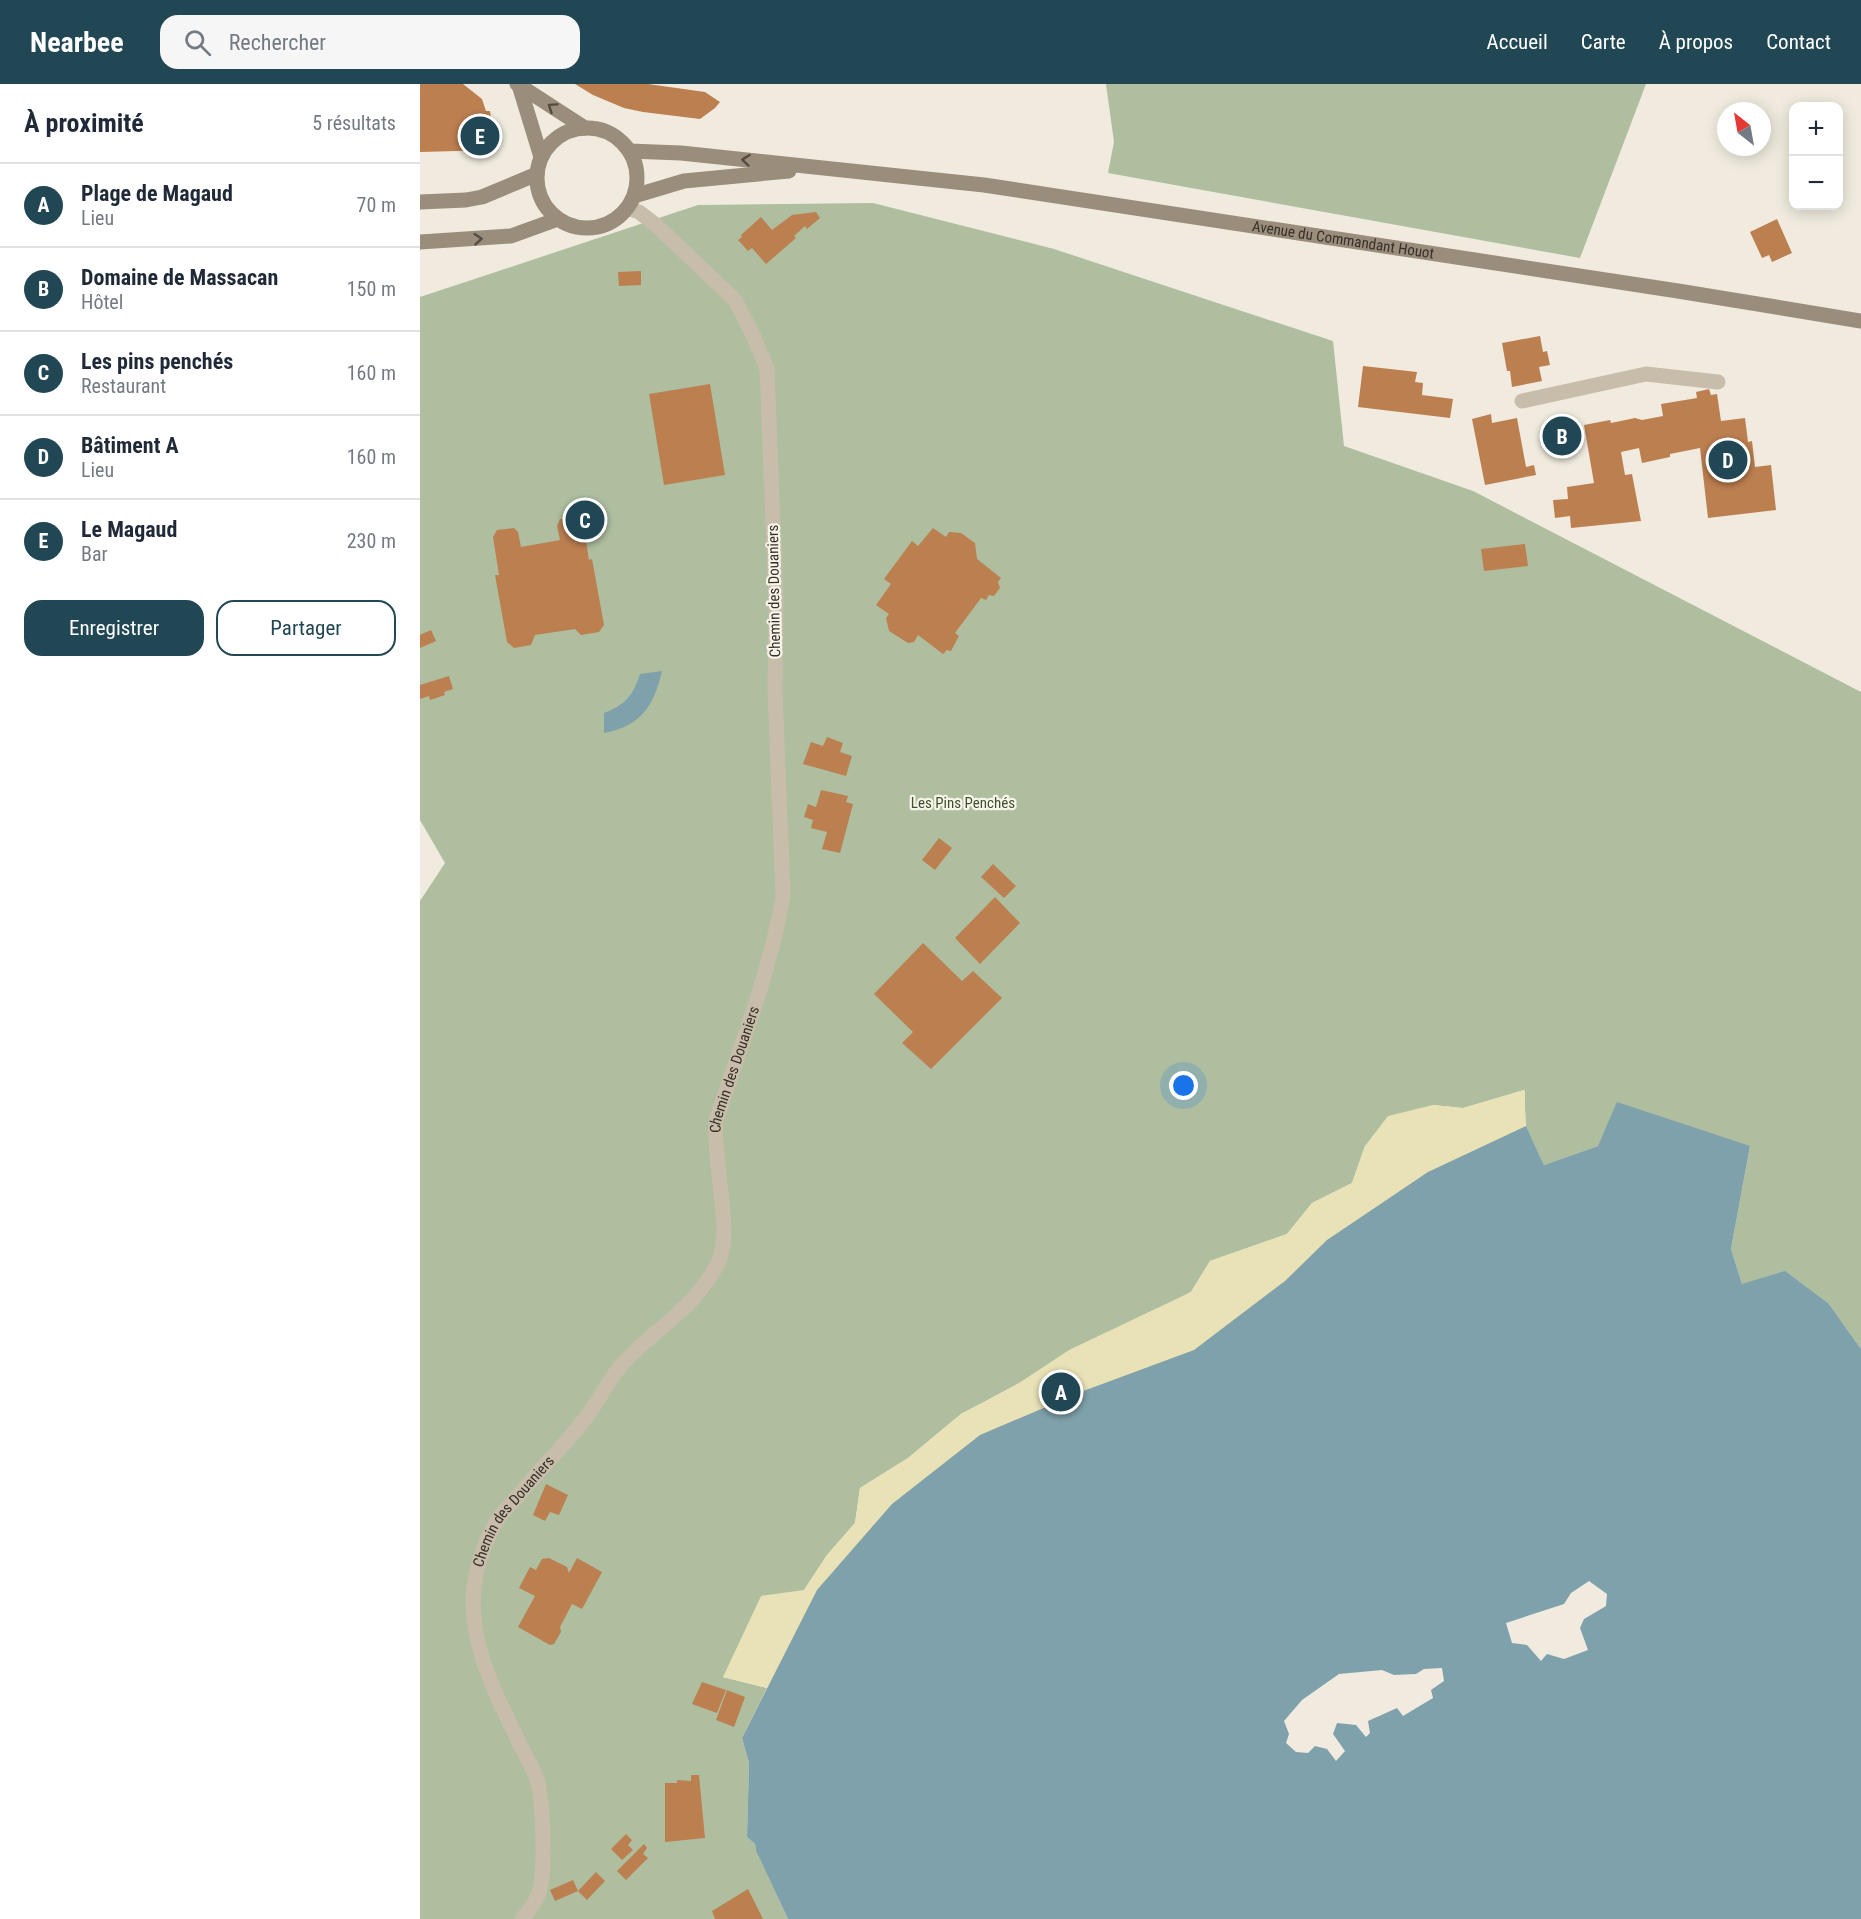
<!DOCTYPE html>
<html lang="fr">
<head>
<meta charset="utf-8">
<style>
  :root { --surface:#fff; --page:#f6f6f7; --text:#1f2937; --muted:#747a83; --line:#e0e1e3; --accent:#224754 }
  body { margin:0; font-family:"Roboto Condensed",sans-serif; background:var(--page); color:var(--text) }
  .controls { position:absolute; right:18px; top:18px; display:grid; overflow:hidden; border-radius:12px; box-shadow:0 3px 15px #0003 }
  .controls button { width:54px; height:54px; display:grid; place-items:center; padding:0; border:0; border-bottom:2px solid var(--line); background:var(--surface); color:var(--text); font:30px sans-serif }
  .compass { position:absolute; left:1297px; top:18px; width:54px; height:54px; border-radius:50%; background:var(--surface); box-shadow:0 3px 15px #0003; rotate:329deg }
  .you { position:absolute; left:764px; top:1002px; width:21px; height:21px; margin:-15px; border:4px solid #fff; border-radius:50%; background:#1a73e8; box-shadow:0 0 0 9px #1a73e833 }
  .badge { display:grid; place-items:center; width:39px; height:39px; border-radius:50%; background:var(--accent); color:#fff; font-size:20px; font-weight:700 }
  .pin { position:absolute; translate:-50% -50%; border:3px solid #fff; box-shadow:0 2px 6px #0006 }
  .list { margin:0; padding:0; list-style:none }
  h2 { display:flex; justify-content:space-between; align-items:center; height:78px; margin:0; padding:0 24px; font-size:26px }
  h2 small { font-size:20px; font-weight:400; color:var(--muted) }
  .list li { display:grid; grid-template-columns:39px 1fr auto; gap:18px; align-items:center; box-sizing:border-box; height:84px; padding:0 24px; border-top:2px solid var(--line) }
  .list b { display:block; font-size:22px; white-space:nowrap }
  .list p { margin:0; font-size:20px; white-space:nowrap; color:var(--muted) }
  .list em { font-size:20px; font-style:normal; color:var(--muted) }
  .actions { display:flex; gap:12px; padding:18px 24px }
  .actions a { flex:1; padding:14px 0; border:2px solid var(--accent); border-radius:18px; text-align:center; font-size:21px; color:var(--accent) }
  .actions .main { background:var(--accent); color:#fff }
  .icon { flex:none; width:33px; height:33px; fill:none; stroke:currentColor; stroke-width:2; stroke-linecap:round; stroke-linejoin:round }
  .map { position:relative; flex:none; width:1441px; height:1835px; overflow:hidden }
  header { display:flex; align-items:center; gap:36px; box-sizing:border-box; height:84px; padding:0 30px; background:var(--accent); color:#fff }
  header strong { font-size:28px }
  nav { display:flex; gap:33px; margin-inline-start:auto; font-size:21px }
  .search { width:420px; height:54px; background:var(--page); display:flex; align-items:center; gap:15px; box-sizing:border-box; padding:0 21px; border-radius:18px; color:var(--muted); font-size:22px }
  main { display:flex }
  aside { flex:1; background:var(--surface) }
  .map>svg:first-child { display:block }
  .green { fill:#aebe9f }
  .sand { fill:#e9e2b7 }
  .water { fill:#7fa1ab; fill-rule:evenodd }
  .building { fill:#bc7f50 }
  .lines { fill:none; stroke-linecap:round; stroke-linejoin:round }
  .lane { stroke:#c8bdaa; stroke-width:15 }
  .street { stroke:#c8bdaa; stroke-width:15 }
  .secondary { stroke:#9b8d7c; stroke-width:15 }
  .oneway { stroke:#544c42 }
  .labels { text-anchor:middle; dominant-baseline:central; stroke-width:4.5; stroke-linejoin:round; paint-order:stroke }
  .street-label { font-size:15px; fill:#363029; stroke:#f8f4ea }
  .park-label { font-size:15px; fill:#3e522f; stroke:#f8f4ea }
</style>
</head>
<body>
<header>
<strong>Nearbee</strong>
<div class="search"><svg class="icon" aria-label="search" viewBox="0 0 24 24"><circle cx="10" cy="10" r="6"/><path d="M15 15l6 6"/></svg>Rechercher</div>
<nav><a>Accueil</a><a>Carte</a><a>À propos</a><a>Contact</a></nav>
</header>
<main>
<aside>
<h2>À proximité<small>5 résultats</small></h2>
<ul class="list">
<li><span class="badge">A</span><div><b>Plage de Magaud</b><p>Lieu</p></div><em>70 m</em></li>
<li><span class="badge">B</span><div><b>Domaine de Massacan</b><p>Hôtel</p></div><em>150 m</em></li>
<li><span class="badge">C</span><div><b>Les pins penchés</b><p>Restaurant</p></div><em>160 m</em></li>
<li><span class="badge">D</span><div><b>Bâtiment A</b><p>Lieu</p></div><em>160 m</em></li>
<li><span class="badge">E</span><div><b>Le Magaud</b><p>Bar</p></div><em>230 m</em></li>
</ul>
<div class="actions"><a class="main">Enregistrer</a><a>Partager</a></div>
</aside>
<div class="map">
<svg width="1441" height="1835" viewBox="0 0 1441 1835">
  <rect width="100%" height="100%" fill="#f0ebde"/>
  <path class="green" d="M 686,0 L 1226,0 L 1160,174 L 688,89 L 694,58 Z
    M 453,119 L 634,165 L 913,257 L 924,362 L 1053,407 L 1441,608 L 1441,1265 L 1409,1220 L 1322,1200 L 1311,1165 L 1330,1062 L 1178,1062 L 1124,1081 L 1106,1042 L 1104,1006 L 1043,1024 L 1013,1021 L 945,1062 L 932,1099 L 892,1119 L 867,1150 L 790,1177 L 771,1208 L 541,1330 L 488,1374 L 440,1404 L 435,1439 L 407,1471 L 384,1506 L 303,1593 L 347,1604 L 322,1654 L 329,1679 L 327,1753 L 335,1760 L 336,1767 L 368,1835 L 0,1835 L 0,817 L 25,779 L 0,736 L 0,213 L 278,121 Z"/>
  <path class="sand" d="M 1105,1006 L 1105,1056 L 363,1608 L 303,1593 L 341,1512 L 384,1506 L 407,1471 L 435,1439 L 440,1404 L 488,1374 L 541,1330 L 593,1303 L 649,1266 L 771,1208 L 790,1177 L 867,1150 L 892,1119 L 932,1099 L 945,1062 L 968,1032 L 1013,1021 L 1043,1024 Z"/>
  <path class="water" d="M 242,587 C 234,622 221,642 184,649 L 184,629 C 205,621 213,612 220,590 Z
    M 1197,1018 L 1330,1062 L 1311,1165 L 1322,1200 L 1365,1187 L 1409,1220 L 1441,1265 L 1441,1835 L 368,1835 L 336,1767 L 335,1760 L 327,1753 L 329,1679 L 322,1654 L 397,1506 L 472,1420 L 560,1351 L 666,1306 L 774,1266 L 865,1197 L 907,1156 L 1008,1088 L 1106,1042 L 1124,1081 L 1178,1062 ZM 1169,1497 L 1187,1510 L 1186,1522 L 1164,1535 L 1160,1544 L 1168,1566 L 1144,1575 L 1127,1570 L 1121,1577 L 1107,1561 L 1092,1559 L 1086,1539 L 1144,1520 L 1151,1509 ZM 1022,1584 L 1024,1597 L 1011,1606 L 1013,1614 L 983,1632 L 977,1624 L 948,1637 L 950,1649 L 946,1653 L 936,1641 L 917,1639 L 913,1650 L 925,1667 L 916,1677 L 907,1665 L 895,1662 L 888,1669 L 876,1668 L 866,1659 L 869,1650 L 864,1637 L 882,1616 L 919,1590 L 962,1586 L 974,1591 L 996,1590 L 1004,1585 Z"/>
  <path class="building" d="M 0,0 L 43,0 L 62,15 L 66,27 L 70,27 L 75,66 L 0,68 Z
    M 155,0 L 228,0 L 285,8 L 300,18 L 295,24 L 280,35 L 223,28 L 204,24 L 173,11 Z
    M 396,128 L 400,134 L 387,145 L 385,142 L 374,152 L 376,154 L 346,180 L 332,164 L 328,167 L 318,156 L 322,153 L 321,151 L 341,133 L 352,146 L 372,131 Z
    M 1357,135 L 1372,169 L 1352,178 L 1349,171 L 1342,174 L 1330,148 Z
    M 221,187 L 221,201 L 199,202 L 198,188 Z
    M 1120,252 L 1123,268 L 1127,267 L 1130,281 L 1119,283 L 1122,297 L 1092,303 L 1090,287 L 1087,287 L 1082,259 Z
    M 943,282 L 997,288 L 995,298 L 1003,299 L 1002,311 L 1033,315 L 1030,334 L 938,323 Z
    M 290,300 L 305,391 L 244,401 L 229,310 Z
    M 1289,305 L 1291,311 L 1297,310 L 1301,337 L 1325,334 L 1328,358 L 1332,357 L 1335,383 L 1351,381 L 1356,426 L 1288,434 L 1280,364 L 1250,370 L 1250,373 L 1222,379 L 1219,364 L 1201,368 L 1205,391 L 1212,390 L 1221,437 L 1151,444 L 1150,432 L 1135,434 L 1133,416 L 1148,415 L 1147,403 L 1174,399 L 1164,341 L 1190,336 L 1191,339 L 1215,334 L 1222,336 L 1243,332 L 1241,320 L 1277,314 L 1276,308 Z
    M 1071,330 L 1072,339 L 1097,334 L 1106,383 L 1114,381 L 1116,391 L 1065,401 L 1052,335 Z
    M 157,433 L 163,437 L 169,476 L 172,475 L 184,541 L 179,548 L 161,551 L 155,545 L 115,551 L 111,561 L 94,564 L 87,558 L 75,491 L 79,491 L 73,453 L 77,446 L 94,444 L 98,448 L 101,463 L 140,456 L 137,442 L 140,435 Z
    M 513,444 L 526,453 L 529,448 L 541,449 L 555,459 L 557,475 L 581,494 L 578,498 L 580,504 L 574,512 L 569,511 L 566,516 L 561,514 L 535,549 L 539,552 L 531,567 L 527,566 L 523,570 L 498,551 L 494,558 L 488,559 L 469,547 L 466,534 L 469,530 L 456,521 L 471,500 L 464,495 L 492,457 L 498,462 Z
    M 1105,460 L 1108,482 L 1064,487 L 1061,465 Z
    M 11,546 L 16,557 L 0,564 L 0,551 Z
    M 29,592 L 33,605 L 24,608 L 25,611 L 10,616 L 9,612 L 0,615 L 0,601 Z
    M 407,653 L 423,659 L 420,668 L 432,672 L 426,692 L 383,680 L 391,658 L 403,662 Z
    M 401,706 L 428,712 L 426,718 L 433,720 L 420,769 L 402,765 L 407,748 L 391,744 L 393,736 L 384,733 L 388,720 L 396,723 Z
    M 519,754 L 532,764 L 515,786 L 502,776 Z
    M 573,780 L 596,802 L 584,814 L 561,793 Z
    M 575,813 L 600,839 L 560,880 L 535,854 Z
    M 503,859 L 542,897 L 553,887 L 582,914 L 511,985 L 482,959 L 493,948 L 454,910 Z
    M 126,1400 L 148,1411 L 139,1431 L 130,1428 L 125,1437 L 113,1431 Z
    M 129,1474 L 147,1483 L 149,1489 L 157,1474 L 182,1488 L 162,1525 L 152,1520 L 140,1543 L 141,1548 L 134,1560 L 130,1561 L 98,1543 L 115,1512 L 99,1504 L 110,1483 L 116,1486 L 122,1475 Z
    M 282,1598 L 306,1606 L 297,1629 L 272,1620 Z
    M 307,1606 L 325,1613 L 314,1643 L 296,1636 Z
    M 271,1691 L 279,1691 L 285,1754 L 245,1758 L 245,1699 L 257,1699 L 257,1696 L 271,1697 Z
    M 206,1750 L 212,1756 L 208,1761 L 213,1766 L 202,1776 L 191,1765 Z
    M 224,1760 L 227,1764 L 223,1770 L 228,1774 L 206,1796 L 197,1787 Z
    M 176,1788 L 185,1797 L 167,1816 L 158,1807 L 135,1817 L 130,1806 L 153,1796 L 158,1807 Z
    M 328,1805 L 343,1835 L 295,1835 L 292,1827 Z"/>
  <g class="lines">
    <path class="lane" d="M 1102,317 L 1226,290 L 1298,298"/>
    <path class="street" id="s1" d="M 102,1835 C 108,1828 116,1818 119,1809 C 126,1787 123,1717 117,1695 C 112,1681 103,1668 97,1654 C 72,1603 44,1548 56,1490 C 60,1472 68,1451 78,1435 C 84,1426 92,1419 99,1411 C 122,1383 149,1357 170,1328 C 182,1311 191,1291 206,1276 C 239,1242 278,1221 299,1177 C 313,1146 292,1075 296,1037 C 320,963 350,889 363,812 L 355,606 L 356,517 L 347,285 L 333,251 L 315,216 L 236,141 L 219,128 L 207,124"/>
    <g class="secondary">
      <path d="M 97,0 L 165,44"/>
      <path d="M 99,1 L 121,73"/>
      <circle cx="167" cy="94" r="50"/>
      <path id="s2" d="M 209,67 L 261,69 L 564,101 L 1258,207 L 1441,237"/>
      <path d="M 214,112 L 264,97 L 369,87"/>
      <path d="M 0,118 L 46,116 L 62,113 L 117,90"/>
      <path d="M 0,158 L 91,152 L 138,135"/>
    </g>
  </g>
  <defs><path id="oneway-chevron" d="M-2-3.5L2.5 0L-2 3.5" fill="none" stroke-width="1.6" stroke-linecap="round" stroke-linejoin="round" transform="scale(1.5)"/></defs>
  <g class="oneway">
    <use href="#oneway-chevron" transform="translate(132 23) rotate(-146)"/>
    <use href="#oneway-chevron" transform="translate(326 76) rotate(-174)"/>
    <use href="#oneway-chevron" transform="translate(58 155) rotate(-5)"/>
  </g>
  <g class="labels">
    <g class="street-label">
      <text stroke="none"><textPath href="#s2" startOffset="720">Avenue du Commandant Houot</textPath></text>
      <text transform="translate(354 507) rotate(-91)">Chemin des Douaniers</text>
      <text stroke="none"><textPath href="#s1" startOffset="960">Chemin des Douaniers</textPath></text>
      <text stroke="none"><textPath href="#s1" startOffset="438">Chemin des Douaniers</textPath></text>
    </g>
    <g class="park-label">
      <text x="543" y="719">Les Pins Penchés</text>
    </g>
  </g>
</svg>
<div class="controls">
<button>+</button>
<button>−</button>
</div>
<svg class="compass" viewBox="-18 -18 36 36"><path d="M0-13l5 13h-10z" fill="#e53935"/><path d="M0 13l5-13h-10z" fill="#747a83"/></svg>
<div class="you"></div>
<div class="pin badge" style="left:641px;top:1308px">A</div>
<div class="pin badge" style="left:1142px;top:352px">B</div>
<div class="pin badge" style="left:165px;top:436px">C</div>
<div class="pin badge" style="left:1308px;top:376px">D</div>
<div class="pin badge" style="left:60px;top:52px">E</div>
</div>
</main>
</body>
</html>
